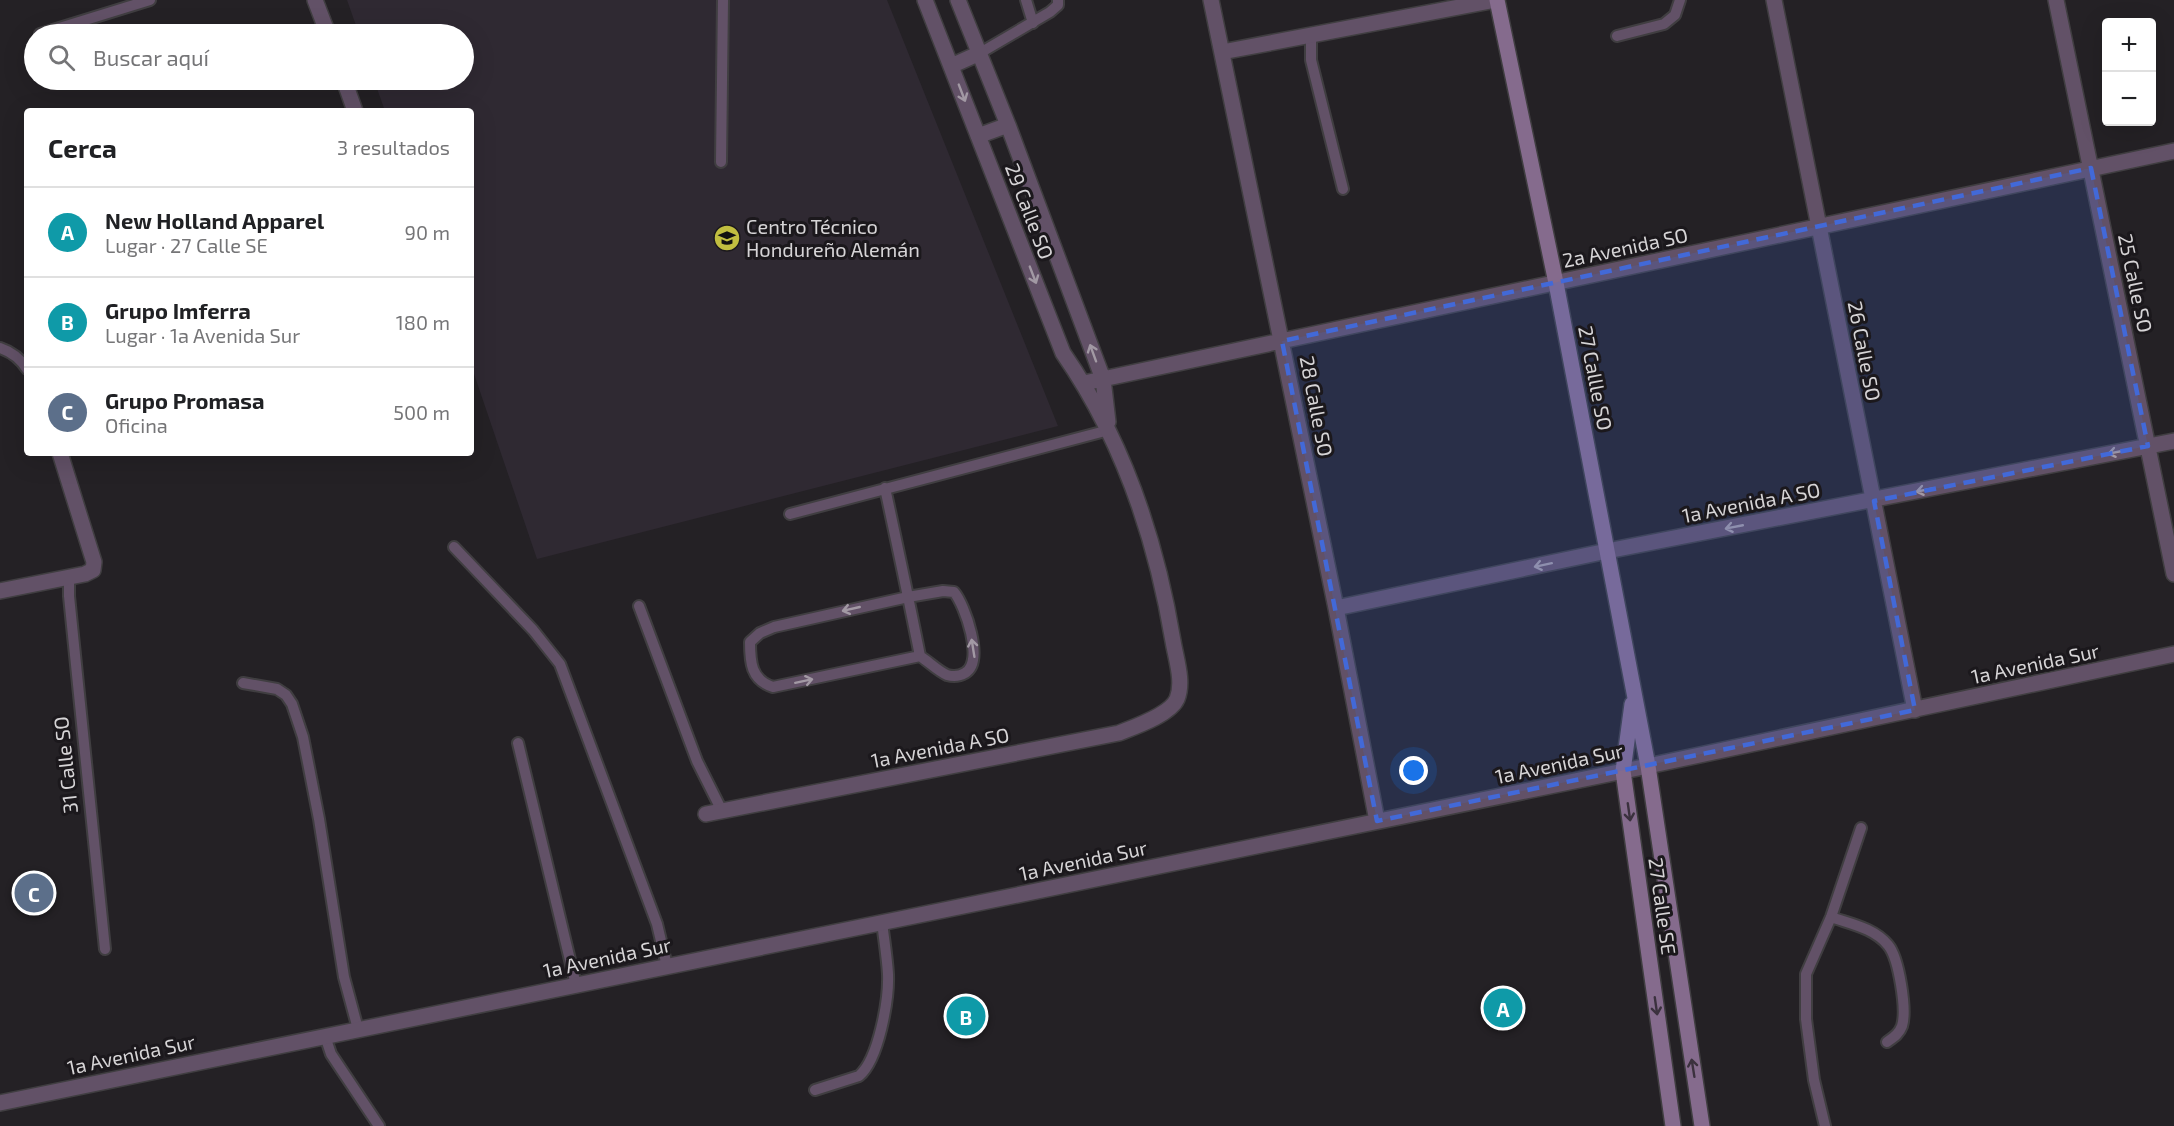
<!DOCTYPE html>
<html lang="es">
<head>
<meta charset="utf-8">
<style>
  :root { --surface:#fff; --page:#f2f2f2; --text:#202124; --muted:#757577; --line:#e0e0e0; --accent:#686831 }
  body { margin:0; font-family:"Exo 2",sans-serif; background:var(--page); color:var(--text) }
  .controls { position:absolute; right:18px; top:18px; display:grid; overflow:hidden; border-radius:6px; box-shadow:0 6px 24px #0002 }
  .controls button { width:54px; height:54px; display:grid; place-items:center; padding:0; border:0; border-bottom:2px solid var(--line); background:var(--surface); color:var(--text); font:30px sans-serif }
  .you { position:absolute; left:1414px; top:771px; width:21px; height:21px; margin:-15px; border:4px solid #fff; border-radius:50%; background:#1a73e8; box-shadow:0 0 0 9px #1a73e833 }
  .badge { display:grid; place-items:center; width:39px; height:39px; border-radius:50%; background:var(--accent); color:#fff; font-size:20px; font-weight:700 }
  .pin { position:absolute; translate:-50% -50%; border:3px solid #fff; box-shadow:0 2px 6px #0006 }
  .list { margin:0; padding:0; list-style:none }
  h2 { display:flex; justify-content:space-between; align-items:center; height:78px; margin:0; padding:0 24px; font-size:26px }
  h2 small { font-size:20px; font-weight:400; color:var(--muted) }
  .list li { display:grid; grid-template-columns:39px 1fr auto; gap:18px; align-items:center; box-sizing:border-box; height:90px; padding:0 24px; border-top:2px solid var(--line) }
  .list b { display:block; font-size:22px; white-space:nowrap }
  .list p { margin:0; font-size:20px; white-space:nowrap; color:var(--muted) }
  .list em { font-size:20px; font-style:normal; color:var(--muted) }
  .icon { flex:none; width:33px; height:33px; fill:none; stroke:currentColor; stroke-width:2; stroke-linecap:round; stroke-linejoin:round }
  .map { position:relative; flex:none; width:2174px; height:1126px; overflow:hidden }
  .search { position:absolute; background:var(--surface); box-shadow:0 6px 24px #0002; left:24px; top:24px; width:450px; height:66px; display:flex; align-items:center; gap:15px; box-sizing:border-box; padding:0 21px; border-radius:33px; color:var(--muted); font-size:22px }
  .panel { position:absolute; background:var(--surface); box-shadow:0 6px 24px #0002; left:24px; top:108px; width:450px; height:348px; border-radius:6px }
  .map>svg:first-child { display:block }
  .built { fill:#2f2932 }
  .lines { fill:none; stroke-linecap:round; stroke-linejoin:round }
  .lane-casing { stroke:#403e41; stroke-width:14 }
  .street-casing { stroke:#403e41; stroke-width:18 }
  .secondary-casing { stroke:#403e41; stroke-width:18 }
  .lane { stroke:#625167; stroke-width:10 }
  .street { stroke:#625167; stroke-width:15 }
  .secondary { stroke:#856b8d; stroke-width:15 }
  .oneway { stroke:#a299a4 }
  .oneway2 { stroke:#3b313e }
  .marked { fill:#4269d8; fill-opacity:0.2; stroke:#4269d8; stroke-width:4.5; stroke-dasharray:12 8; stroke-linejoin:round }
  .labels { text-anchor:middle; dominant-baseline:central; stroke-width:6; stroke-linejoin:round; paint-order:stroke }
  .street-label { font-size:20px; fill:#d6d4d6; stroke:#1b181c }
  .poi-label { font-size:20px; fill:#d6d4d6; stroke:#1b181c; text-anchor:start }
</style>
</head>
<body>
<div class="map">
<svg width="2174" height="1126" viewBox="0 0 2174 1126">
  <rect width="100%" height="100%" fill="#242125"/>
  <path class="built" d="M 347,0 L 887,0 L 1058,426 L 537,559 L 471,365 L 471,111 L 385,111 L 374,80 L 464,80 L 464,34 L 359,34 Z"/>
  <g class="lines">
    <defs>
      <path id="lane" d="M 1026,0 L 1033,23
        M 40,34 L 150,0
        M 1311,36 L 1311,60 L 1343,189
        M 1617,36 L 1664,24 L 1675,15 L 1680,0
        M 980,53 L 1050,12 L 1058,5 L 1058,0
        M 721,162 L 723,0
        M 0,348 C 12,352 20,358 27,369
        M 885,488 C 897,544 909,600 920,656 C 929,662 938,671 947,675 C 954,677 960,676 965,673 C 985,662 965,605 954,592 L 943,591 L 908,597 L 774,627 L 760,633 L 750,642 C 750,662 751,680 773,687 L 920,656
        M 790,514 L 1109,430
        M 454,547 L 533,630 L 560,664 L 657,924 L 667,966
        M 69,577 L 69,596 L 105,949
        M 639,606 L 697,761 L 722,811
        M 243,683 L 277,689 L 286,695 L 292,704 L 303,737 L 319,819 L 344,977 L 358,1029
        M 518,743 L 576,985
        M 1831,917 C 1851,924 1874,928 1888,945 C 1899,958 1907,1010 1902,1026 C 1899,1034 1894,1037 1887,1042
        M 325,1036 L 331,1054 L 379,1126
        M 815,1090 L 859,1076 C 879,1059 889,999 888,974 C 887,957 884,939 882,922
        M 1825,1126 L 1814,1080 L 1806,1019 L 1806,974 L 1831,917 L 1861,828"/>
      <path id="street" d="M 315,0 L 328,34
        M 958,0 L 1008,125 L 1103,379 L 1108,422
        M 1211,0 L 1336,608 L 1377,821
        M 1774,0 L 1915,710
        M 2056,0 L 2174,574
        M 1222,52 L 1496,0
        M 951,66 L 980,53
        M 344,80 L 355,111
        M 978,136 L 1008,125
        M 1084,383 L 2174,151
        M 0,591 L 85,574 L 93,570 L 94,562 L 60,453
        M 1336,608 L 1607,551 L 2174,441
        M 706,814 L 1119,733 C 1134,727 1170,715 1177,699 C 1184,682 1176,659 1173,641 C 1156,539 1122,438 1063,353 L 925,0
        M 0,1103 L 1648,766 L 2174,654"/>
      <path id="secondary" d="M 1497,0 L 1556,283 L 1648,766 L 1702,1126
        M 1632,704 L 1623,771 L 1673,1126"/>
    </defs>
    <use href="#lane" class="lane-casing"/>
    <use href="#street" class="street-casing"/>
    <use href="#secondary" class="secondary-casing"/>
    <use href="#lane" class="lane"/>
    <use href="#street" class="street"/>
    <use href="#secondary" class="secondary"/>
  </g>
  <defs><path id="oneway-shaft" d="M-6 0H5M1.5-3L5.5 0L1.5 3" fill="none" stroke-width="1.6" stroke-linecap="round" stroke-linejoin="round" transform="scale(1.5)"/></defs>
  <g class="oneway">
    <use href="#oneway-shaft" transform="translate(962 93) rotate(69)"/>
    <use href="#oneway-shaft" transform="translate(1033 275) rotate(69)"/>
    <use href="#oneway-shaft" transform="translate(1093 353) rotate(-110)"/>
    <use href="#oneway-shaft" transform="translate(2117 452) rotate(169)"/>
    <use href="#oneway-shaft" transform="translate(1925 490) rotate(169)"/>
    <use href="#oneway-shaft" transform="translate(1734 527) rotate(169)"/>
    <use href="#oneway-shaft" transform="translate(1543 565) rotate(168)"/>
    <use href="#oneway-shaft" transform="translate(851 609) rotate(167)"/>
    <use href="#oneway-shaft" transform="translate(973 648) rotate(-99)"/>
    <use href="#oneway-shaft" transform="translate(804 681) rotate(-12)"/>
  </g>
  <g class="oneway2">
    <use href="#oneway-shaft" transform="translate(1629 812) rotate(82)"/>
    <use href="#oneway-shaft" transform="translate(1656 1006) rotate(82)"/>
    <use href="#oneway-shaft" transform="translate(1693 1068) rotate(-99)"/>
  </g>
  <path class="marked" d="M 2091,168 L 2148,446 L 1874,501 L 1915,710 L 1377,821 L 1282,341 Z"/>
  <defs>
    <symbol id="school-disc" viewBox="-11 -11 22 22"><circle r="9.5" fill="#c1be40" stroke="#1b181c"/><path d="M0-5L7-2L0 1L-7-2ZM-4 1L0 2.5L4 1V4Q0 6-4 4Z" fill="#111"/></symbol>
  </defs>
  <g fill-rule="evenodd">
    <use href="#school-disc" x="712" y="223" width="30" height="30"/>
  </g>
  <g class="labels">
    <g class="street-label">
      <text transform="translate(1030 211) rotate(69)">29 Calle SO</text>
      <text transform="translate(1625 247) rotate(-12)">2a Avenida SO</text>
      <text transform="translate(2136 283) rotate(78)">25 Calle SO</text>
      <text transform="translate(1865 351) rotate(79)">26 Calle SO</text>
      <text transform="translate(1596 378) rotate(79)">27 Callle SO</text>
      <text transform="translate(1317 406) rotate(79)">28 Calle SO</text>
      <text transform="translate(1751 502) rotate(-11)">1a Avenida A SO</text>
      <text transform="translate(2035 663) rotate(-12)">1a Avenida Sur</text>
      <text transform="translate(940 747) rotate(-11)">1a Avenida A SO</text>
      <text transform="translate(1559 763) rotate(-12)">1a Avenida Sur</text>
      <text transform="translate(65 765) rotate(-96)">31 Calle SO</text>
      <text transform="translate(1083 860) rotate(-12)">1a Avenida Sur</text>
      <text transform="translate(1663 906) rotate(82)">27 Calle SE</text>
      <text transform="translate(607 957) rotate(-12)">1a Avenida Sur</text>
      <text transform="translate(131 1054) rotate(-12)">1a Avenida Sur</text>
    </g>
    <g class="poi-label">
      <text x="746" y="226">Centro Técnico<tspan x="746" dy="23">Hondureño Alemán</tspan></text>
    </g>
  </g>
</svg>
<div class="controls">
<button>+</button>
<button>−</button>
</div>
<div class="you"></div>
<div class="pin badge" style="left:1503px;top:1008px;background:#0f9aa8">A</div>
<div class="pin badge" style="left:966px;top:1016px;background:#0f9aa8">B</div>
<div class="pin badge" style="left:34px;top:893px;background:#5c6f8a">C</div>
<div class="search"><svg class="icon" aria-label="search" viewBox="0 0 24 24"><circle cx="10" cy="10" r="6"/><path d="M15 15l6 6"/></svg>Buscar aquí</div>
<section class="panel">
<h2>Cerca<small>3 resultados</small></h2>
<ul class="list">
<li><span class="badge" style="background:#0f9aa8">A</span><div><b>New Holland Apparel</b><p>Lugar · 27 Calle SE</p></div><em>90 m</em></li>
<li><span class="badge" style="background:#0f9aa8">B</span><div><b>Grupo Imferra</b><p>Lugar · 1a Avenida Sur</p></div><em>180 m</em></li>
<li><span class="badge" style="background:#5c6f8a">C</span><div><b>Grupo Promasa</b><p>Oficina</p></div><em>500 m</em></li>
</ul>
</section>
</div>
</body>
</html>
